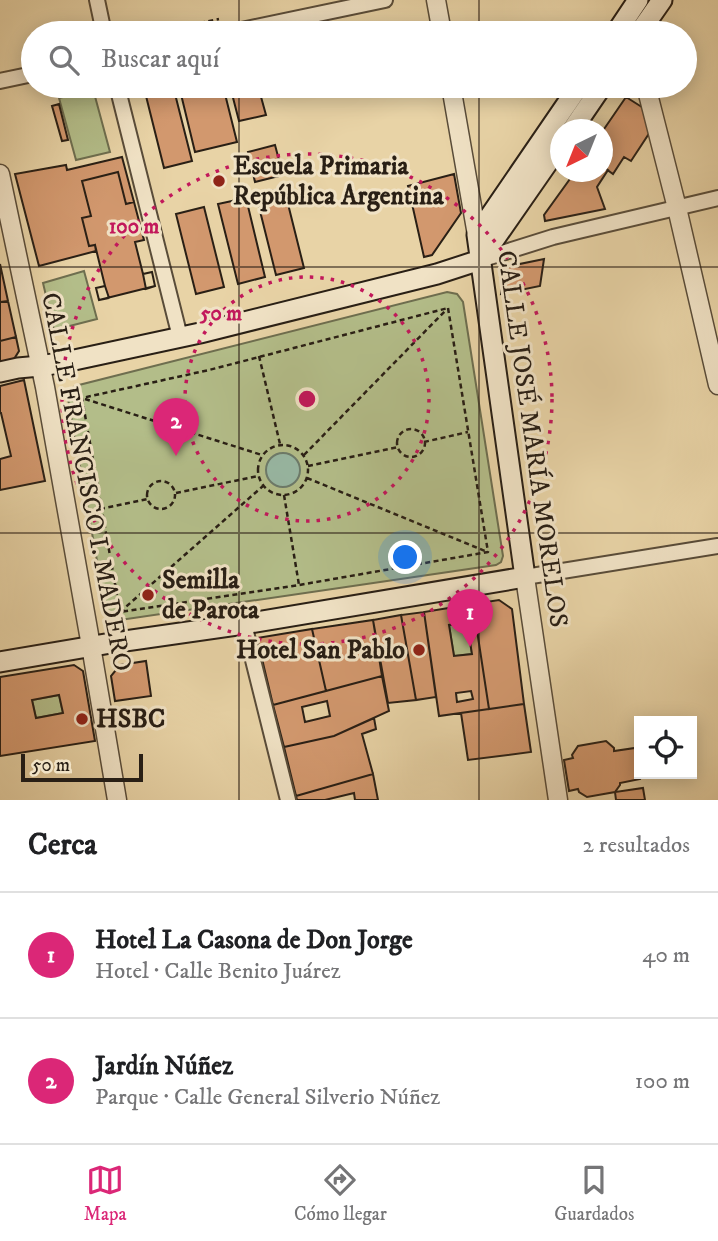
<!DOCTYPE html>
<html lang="es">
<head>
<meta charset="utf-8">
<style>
  :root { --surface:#fff; --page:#f6f6f6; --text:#202124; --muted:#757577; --line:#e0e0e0; --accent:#db2777 }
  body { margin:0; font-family:"IM FELL DW Pica",serif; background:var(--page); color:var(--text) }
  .controls { position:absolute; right:21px; bottom:21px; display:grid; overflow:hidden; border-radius:0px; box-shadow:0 4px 18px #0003 }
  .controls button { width:63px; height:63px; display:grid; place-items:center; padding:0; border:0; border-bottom:2px solid var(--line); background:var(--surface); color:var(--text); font:35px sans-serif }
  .compass { position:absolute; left:550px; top:119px; width:63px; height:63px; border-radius:50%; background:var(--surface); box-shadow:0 4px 18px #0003; rotate:223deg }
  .scale { position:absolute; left:21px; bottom:18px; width:122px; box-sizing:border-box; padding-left:7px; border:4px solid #291f15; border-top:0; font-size:19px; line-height:24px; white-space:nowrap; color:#291f15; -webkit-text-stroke:5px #f0e2c5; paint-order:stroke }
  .you { position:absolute; left:406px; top:558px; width:24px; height:24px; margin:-18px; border:5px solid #fff; border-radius:50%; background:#1a73e8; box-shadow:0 0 0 10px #1a73e833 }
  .badge { display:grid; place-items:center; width:46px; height:46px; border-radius:50%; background:var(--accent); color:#fff; font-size:23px; font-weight:700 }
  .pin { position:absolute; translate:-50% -58px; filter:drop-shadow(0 2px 4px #0008) }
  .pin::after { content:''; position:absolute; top:37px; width:24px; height:21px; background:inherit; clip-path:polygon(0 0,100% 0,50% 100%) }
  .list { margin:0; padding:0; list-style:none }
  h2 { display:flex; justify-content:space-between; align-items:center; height:91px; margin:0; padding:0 28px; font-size:30px }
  h2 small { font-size:23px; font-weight:400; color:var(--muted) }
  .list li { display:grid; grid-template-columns:46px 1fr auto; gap:21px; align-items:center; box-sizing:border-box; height:126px; padding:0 28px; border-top:2px solid var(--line) }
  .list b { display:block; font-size:26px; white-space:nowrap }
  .list p { margin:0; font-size:23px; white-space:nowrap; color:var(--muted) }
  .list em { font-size:23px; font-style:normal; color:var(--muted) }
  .icon { flex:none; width:38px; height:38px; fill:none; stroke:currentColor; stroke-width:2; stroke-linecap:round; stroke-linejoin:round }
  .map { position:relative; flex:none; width:718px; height:800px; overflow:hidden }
  .search { position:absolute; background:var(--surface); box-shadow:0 4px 18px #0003; left:21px; right:21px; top:21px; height:77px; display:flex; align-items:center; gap:18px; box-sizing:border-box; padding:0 24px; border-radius:38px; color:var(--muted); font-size:26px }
  .sheet { height:343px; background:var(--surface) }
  nav { display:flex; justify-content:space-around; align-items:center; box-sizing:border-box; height:98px; border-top:2px solid var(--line); background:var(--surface); font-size:19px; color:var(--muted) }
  nav a { display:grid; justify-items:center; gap:4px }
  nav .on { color:var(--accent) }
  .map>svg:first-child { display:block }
  .green { fill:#b3bd89; stroke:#6e6e4f; stroke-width:2 }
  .water { fill:#98b8a4; stroke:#6c7b6b; stroke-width:2 }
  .building { fill:#d2986e; stroke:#291f15; stroke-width:2; fill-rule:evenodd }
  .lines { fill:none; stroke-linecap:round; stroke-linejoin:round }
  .minor-casing { stroke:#594c39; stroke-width:18 }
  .tertiary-casing { stroke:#594c39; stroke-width:21 }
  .secondary-casing { stroke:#291f15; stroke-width:23 }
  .path { stroke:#291f15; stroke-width:2.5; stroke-dasharray:5 3.5; stroke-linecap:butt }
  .minor { stroke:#f0e2c5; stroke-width:14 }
  .tertiary { stroke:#f0e2c5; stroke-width:18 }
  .secondary { stroke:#f0e2c5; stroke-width:19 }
  .grid { fill:none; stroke:#291f15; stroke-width:2; stroke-opacity:0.55 }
  .ring { fill:none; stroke:#c2185b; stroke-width:3.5; stroke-dasharray:3.5 7 }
  .poi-dot { fill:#8f2418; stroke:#f0e2c5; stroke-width:2.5 }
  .labels { text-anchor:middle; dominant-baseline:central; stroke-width:6; stroke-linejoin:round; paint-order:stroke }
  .poi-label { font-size:26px; font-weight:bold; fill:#291f15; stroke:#f0e2c5; text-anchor:start }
  .street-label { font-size:26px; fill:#291f15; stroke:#f0e2c5 }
  .centre { fill:#c2185b; stroke:#f0e2c5; stroke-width:3.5 }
  .ring-label { font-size:21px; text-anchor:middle; font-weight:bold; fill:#c2185b; stroke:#f0e2c5; stroke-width:6; stroke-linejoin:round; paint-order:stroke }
</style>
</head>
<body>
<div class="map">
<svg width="718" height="800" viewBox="0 0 718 800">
  <rect width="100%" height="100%" fill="#e8d3a6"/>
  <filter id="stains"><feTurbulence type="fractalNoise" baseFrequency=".00286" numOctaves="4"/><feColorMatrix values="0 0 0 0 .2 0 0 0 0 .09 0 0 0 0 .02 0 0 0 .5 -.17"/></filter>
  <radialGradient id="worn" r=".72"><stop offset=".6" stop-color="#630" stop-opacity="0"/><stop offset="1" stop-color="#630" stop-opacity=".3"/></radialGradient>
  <path class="green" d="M 93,89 L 110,152 L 76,160 L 59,98 Z
    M 84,271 L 97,319 L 54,330 L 43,283 Z
    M 447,292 L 457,294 L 463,302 L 503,556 L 501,562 L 496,565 L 120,620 L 111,618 L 106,611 L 68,399 L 69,391 L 75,386 Z
    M 467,623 L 472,654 L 454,656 L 449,625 Z
    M 59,695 L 63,713 L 36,718 L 32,700 Z"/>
  <path class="water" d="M266 470a17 17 0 1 1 34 0a17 17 0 1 1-34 0Z"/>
  <path class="building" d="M 153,86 L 173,86 L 192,161 L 164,168 L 144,88 Z
    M 179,86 L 223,86 L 237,142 L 195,152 Z
    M 230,86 L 258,86 L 266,115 L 239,121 Z
    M 626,97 L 645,109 L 650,132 L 631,161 L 624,157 L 613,174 L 602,166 L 602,132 Z
    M 59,104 L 68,140 L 62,141 L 52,106 Z
    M 275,145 L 283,175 L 255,182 L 248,152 Z
    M 122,157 L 134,202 L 126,204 L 118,172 L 82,181 L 91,216 L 82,218 L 89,246 L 95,245 L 96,251 L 39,266 L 15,174 L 66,165 L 67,170 Z
    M 602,166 L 608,170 L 597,187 L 605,209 L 545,221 L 544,215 L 575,172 L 602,172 Z
    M 118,172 L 126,204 L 134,202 L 144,240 L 135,242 L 143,274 L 152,272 L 155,286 L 99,300 L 96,288 L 105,286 L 95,245 L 89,246 L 82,218 L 91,216 L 82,181 Z
    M 454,174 L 461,213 L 432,255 L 424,257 L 408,186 Z
    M 284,188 L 304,268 L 276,275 L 256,195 Z
    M 246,198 L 265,277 L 238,284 L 218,204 Z
    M 204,207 L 224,287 L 196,294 L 176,214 Z
    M 544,259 L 540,286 L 501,294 L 505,267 Z
    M 0,264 L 8,301 L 0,302 Z
    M 152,272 L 155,286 L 146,289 L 143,274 Z
    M 105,286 L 109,298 L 99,300 L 96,288 Z
    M 8,301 L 16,337 L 0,341 L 0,302 Z
    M 16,337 L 19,351 L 14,359 L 0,362 L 0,341 Z
    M 24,380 L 45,481 L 0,490 L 0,459 L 11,456 L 1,413 L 0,413 L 0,386 Z
    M 499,600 L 512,609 L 524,704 L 489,709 L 473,604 Z
    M 473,604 L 489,709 L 439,716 L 424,612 ZM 467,623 L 472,654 L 454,656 L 449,625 ZM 471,691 L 473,699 L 457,702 L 456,693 Z
    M 424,612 L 436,697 L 416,700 L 401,615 Z
    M 401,615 L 416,700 L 388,703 L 373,620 Z
    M 373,620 L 382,676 L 326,691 L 312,629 Z
    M 312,629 L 326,691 L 273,705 L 257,638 Z
    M 146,661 L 151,696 L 115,701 L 111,676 L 120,665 Z
    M 74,665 L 83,671 L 95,741 L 0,756 L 0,677 ZM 59,695 L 63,713 L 36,718 L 32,700 Z
    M 382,676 L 389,711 L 334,736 L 284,747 L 273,705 ZM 327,701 L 330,716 L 305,722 L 302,707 Z
    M 524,704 L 531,752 L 468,760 L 461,713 Z
    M 374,718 L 376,729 L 362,734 L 373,774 L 296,796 L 284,747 L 334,736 Z
    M 606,741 L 614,748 L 614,751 L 635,748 L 640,779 L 620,783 L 620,785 L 615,792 L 587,797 L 579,792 L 578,789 L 569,791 L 564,760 L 573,758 L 572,755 L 578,746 Z
    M 373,774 L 378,800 L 355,800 L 354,793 L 325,800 L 297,800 L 296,796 Z
    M 643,788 L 645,800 L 616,800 L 615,792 Z"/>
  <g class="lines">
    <defs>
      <path id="minor" d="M 97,0 L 104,33
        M 227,33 L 385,0
        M 0,81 L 33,74
        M 117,86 L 180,337
        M 480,260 L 553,237 L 718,198
        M 525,577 L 718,546
        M 244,624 L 288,800"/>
      <path id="tertiary" d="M 436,0 L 442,33
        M 451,86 L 477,235
        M 646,86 L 677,208 L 718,385
        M 0,174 L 45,387 L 91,646 L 117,800
        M 525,577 L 558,800"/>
      <path id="secondary" d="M 616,33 L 638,0
        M 639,33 L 662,0
        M 572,130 L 602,86
        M 480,260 L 560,145
        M 0,372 L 18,368 L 40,366 L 65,362 L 200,333 L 437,274 L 480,260
        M 0,662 L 111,643 L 244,624 L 525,577 L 477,235 L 579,86"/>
    </defs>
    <use href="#minor" class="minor-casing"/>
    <use href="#tertiary" class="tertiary-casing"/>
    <use href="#secondary" class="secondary-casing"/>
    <path class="path" d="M 150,33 L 219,19
      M 448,308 L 488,552 L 299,585 L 120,612 L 82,398 L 209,370 Z
      M 259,356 L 280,444
      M 85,399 L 262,455
      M397 443a14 14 0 1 1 28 0a14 14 0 1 1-28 0Z
      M 424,442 L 468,432
      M258 470a25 25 0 1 1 50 0a25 25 0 1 1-50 0Z
      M 304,455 L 446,310
      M 308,466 L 398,447
      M 307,478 L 485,551
      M147 495a14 14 0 1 1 28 0a14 14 0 1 1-28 0Z
      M 176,493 L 258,476
      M 284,495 L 299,585
      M 100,509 L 148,499
      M 120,612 L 263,486"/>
    <use href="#minor" class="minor"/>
    <use href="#tertiary" class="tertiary"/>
    <use href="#secondary" class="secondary"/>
  </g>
  <path class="grid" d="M 239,0 L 239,33M 479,0 L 479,33M 239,86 L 239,800M 479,86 L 479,800M 0,267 L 718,267M 0,533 L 718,533"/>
  <g class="ring">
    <circle cx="307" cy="399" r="122"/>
    <circle cx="307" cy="399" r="245"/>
  </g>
  <g class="poi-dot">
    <circle cx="219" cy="181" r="7"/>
    <circle cx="148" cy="595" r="7"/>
    <circle cx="419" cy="650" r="7"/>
    <circle cx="82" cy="719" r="7"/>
  </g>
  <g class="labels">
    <g class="poi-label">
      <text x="233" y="166">Escuela Primaria<tspan x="233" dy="30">República Argentina</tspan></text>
      <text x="162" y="580">Semilla<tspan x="162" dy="30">de Parota</tspan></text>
      <text x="405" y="650" text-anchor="end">Hotel San Pablo</text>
      <text x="96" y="719">HSBC</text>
    </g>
    <g class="street-label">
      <text transform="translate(532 439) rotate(82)">CALLE JOSÉ MARÍA MORELOS</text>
      <text transform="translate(86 482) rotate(79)">CALLE FRANCISCO I. MADERO</text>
    </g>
  </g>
  <circle cx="307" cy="399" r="10" class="centre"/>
  <g class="ring-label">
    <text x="134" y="233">100 m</text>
    <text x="221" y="320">50 m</text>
  </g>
  <rect width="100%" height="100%" filter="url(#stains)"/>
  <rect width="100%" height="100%" fill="url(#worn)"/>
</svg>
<div class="controls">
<button><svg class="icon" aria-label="locate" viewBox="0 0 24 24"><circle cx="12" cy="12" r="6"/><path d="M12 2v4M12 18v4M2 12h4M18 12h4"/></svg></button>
</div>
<svg class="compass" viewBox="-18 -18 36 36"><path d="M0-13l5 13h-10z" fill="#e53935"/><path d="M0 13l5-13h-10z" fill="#757577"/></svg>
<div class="scale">50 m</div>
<div class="you"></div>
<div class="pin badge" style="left:470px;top:647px">1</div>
<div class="pin badge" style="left:176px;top:456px">2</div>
<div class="search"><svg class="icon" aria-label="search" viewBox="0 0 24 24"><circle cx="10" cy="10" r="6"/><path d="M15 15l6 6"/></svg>Buscar aquí</div>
</div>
<section class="sheet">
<h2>Cerca<small>2 resultados</small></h2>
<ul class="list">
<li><span class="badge">1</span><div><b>Hotel La Casona de Don Jorge</b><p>Hotel · Calle Benito Juárez</p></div><em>40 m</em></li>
<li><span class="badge">2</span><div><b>Jardín Núñez</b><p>Parque · Calle General Silverio Núñez</p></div><em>100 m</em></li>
</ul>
</section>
<nav>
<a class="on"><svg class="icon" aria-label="map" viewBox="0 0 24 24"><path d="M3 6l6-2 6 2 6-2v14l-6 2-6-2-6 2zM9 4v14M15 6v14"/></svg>Mapa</a>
<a><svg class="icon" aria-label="directions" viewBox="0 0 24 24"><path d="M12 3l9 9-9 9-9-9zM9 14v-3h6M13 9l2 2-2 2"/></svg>Cómo llegar</a>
<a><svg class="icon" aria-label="saved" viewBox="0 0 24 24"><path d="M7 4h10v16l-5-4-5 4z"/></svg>Guardados</a>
</nav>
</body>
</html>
